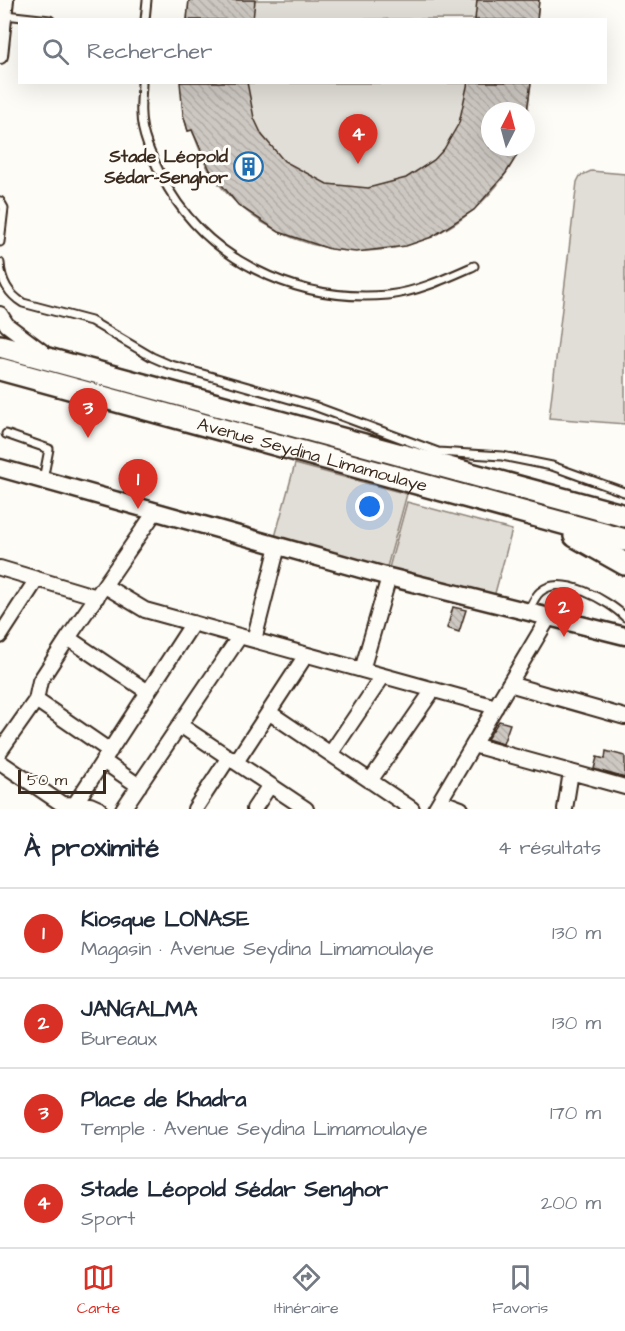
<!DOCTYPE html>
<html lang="fr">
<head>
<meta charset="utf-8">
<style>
  :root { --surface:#fff; --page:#f2f2f3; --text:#1f2937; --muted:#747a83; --line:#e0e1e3; --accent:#d93025 }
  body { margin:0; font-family:"Architects Daughter",sans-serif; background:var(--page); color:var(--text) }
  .compass { position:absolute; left:481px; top:102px; width:54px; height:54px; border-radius:50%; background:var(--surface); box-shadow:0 6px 24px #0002; rotate:6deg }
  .scale { position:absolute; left:18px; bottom:15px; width:88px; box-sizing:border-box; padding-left:6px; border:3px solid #3b2a1e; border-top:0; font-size:16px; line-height:21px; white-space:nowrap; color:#3b2a1e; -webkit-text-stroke:4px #fdfcf7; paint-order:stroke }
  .you { position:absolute; left:370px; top:507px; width:21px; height:21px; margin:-15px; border:4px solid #fff; border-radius:50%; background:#1a73e8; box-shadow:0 0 0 9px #1a73e833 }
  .badge { display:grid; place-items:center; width:39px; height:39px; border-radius:50%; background:var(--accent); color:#fff; font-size:20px; font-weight:700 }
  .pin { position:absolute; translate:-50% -50px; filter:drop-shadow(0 2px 3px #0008) }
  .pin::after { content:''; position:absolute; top:32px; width:21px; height:18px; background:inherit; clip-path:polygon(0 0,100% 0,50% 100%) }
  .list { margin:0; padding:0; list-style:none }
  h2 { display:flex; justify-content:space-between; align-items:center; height:78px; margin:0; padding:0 24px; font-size:26px }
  h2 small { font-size:20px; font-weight:400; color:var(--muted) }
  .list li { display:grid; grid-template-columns:39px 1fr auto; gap:18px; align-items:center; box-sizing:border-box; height:90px; padding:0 24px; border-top:2px solid var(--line) }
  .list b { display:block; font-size:22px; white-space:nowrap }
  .list p { margin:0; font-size:20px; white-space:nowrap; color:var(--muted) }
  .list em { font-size:20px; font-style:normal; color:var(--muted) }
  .icon { flex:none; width:33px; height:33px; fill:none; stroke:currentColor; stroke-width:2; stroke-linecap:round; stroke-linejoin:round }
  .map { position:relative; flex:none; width:625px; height:809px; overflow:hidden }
  .search { position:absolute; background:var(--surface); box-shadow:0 6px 24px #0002; left:18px; right:18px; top:18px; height:66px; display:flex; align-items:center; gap:15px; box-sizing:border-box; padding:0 21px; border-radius:0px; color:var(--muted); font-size:22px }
  .sheet { height:438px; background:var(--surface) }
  nav { display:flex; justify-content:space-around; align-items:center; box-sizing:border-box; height:84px; border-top:2px solid var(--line); background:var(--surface); font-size:16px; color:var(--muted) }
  nav a { display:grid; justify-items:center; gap:3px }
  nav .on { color:var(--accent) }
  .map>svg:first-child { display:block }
  .pitch { fill:#e1ded7; stroke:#8e847a; stroke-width:1.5 }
  .building { fill:url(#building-back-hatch); stroke:#3b2a1e; stroke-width:1.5 }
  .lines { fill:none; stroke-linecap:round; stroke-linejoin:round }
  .service-casing { stroke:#3b2a1e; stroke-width:11 }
  .minor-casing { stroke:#3b2a1e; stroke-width:18 }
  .tertiary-casing { stroke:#3b2a1e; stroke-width:21 }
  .trunk-casing { stroke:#3b2a1e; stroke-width:26 }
  .service { stroke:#fdfcf7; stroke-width:7 }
  .minor { stroke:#fdfcf7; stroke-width:14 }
  .tertiary { stroke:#fdfcf7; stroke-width:16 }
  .trunk { stroke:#fdfcf7; stroke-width:21 }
  .labels { text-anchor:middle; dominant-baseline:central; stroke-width:6; stroke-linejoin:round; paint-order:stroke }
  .poi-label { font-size:18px; font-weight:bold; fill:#3b2a1e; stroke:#fdfcf7; text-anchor:end }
  .street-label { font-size:18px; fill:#3b2a1e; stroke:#fdfcf7 }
</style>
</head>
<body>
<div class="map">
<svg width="625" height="809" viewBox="0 0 625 809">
  <defs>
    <pattern id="building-back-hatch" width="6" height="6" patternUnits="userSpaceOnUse" patternTransform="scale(1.5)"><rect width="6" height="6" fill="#cdc8c2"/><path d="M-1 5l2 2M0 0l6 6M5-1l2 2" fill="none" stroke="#b1aca6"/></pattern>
  </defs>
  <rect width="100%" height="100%" fill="#fdfcf7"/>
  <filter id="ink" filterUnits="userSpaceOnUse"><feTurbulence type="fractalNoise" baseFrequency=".0167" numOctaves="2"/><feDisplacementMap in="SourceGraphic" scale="12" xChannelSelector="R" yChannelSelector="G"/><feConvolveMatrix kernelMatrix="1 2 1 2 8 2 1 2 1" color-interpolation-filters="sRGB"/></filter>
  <g filter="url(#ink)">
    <path class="pitch" d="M 189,0 L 539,0 L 537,19 L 187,20 Z
      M 181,83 L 531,83 L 526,123 L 526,111 L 490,111 L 490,147 L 519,147 C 510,174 486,201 463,218 C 383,277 266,254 210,172 C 202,159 198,144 192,130 L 188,131 L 183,114 Z
      M 591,171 L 625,174 L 625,424 L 549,418 L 577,182 L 580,176 Z
      M 295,464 L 407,494 L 387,567 L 275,537 Z
      M 407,502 L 512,530 L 494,597 L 389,568 Z"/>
    <path class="building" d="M 189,0 L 255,0 L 253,20 L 187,20 Z
      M 477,0 L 539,0 L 537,20 L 475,20 Z
      M 180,82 L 247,82 L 254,118 L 262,135 L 284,161 L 327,184 L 368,188 L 406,178 L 434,160 L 444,149 L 459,123 L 468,82 L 531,82 L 527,111 L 490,111 L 490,147 L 519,147 L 516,157 L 506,173 L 474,210 L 432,237 L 406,246 L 356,252 L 330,249 L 279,232 L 238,205 L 210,170 L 192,130 L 188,131 L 183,114 Z
      M 453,607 L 466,610 L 459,632 L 447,628 Z
      M 499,721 L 510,724 L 503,744 L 487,739 Z
      M 606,751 L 625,756 L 625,778 L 594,769 L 597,757 L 605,759 Z"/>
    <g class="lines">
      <defs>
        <path id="service" d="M 5,15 L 50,20
          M 145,20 L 147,0
          M 142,82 C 142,93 140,104 141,114 C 141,134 152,157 161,175 C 203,259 295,303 388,295 C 417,292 447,278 474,266
          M 0,201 L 4,208 L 0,242
          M 0,263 C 1,280 8,294 23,303 L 91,321 L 152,357 L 168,364 L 314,406 L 438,452 L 502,456 L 552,466 L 624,492
          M 6,434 L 49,449 L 43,480
          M 528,612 C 531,606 535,596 540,592 C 561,573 609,601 625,617"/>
        <path id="minor" d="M 0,56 L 6,0
          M 0,314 L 7,325 L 43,352
          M 0,568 L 97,597
          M 105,586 L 145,610 L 496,707
          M 0,636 L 37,579
          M 68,638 L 148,692
          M 254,640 L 278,546
          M 362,670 L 389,577
          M 509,684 L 625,717
          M 36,700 L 110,751
          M 270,713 L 412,809
          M 180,725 L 306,809
          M 473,745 L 625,787
          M 0,751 L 36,700 L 40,681 L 68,638 L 155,512
          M 331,753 L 383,676
          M 103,761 L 139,786
          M 0,762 L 62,804 L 90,805 L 99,809
          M 236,762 L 306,655
          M 370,781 L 433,690
          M 440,801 L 461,809
          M 75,804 L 193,623
          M 123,809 L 240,636
          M 195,809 L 229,757
          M 254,809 L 270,785
          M 435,809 L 549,617
          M 565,809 L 571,772"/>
        <path id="tertiary" d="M 0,468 L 389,577 L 625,636"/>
        <g id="trunk">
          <path d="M 0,346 L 625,516"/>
          <path id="s1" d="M 0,369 L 625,540"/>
          <path d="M 575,536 L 625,564"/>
        </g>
      </defs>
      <use href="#service" class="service-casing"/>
      <use href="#minor" class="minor-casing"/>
      <use href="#tertiary" class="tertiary-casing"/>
      <use href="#trunk" class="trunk-casing"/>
      <use href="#service" class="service"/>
      <use href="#minor" class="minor"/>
      <use href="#tertiary" class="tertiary"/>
      <use href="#trunk" class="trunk"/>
    </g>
  </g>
  <defs>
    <symbol id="building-ring" viewBox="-11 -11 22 22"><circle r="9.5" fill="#fdfcf7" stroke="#1f6fb2" stroke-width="1.5"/><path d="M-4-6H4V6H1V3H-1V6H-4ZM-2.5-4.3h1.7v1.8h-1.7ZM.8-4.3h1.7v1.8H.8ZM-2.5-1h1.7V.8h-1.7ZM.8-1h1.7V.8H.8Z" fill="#1f6fb2"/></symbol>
  </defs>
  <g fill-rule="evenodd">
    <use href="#building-ring" x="232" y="150" width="33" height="33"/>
  </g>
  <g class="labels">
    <g class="poi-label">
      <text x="228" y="156">Stade Léopold<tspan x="228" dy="21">Sédar-Senghor</tspan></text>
    </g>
    <g class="street-label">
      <text stroke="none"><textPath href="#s1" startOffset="324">Avenue Seydina Limamoulaye</textPath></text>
    </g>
  </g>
</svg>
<svg class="compass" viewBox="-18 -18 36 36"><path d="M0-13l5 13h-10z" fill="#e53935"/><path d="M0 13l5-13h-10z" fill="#747a83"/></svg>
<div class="scale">50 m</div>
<div class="you"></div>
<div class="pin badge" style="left:138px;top:509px">1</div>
<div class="pin badge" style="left:564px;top:637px">2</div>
<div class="pin badge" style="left:88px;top:438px">3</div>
<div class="pin badge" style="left:358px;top:164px">4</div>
<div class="search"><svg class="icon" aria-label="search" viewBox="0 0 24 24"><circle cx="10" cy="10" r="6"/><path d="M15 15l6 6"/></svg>Rechercher</div>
</div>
<section class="sheet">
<h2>À proximité<small>4 résultats</small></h2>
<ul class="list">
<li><span class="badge">1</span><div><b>Kiosque LONASE</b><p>Magasin · Avenue Seydina Limamoulaye</p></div><em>130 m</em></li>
<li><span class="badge">2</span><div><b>JANGALMA</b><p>Bureaux</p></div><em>130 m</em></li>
<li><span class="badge">3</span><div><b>Place de Khadra</b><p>Temple · Avenue Seydina Limamoulaye</p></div><em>170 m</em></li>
<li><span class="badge">4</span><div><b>Stade Léopold Sédar Senghor</b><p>Sport</p></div><em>200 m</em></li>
</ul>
</section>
<nav>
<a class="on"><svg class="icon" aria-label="map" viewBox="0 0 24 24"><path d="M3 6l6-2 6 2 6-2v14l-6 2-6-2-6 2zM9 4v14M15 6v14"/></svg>Carte</a>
<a><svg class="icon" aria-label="directions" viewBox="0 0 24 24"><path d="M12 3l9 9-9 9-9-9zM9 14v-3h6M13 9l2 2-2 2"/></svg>Itinéraire</a>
<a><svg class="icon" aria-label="saved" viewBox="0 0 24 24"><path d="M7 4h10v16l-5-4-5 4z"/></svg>Favoris</a>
</nav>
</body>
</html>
